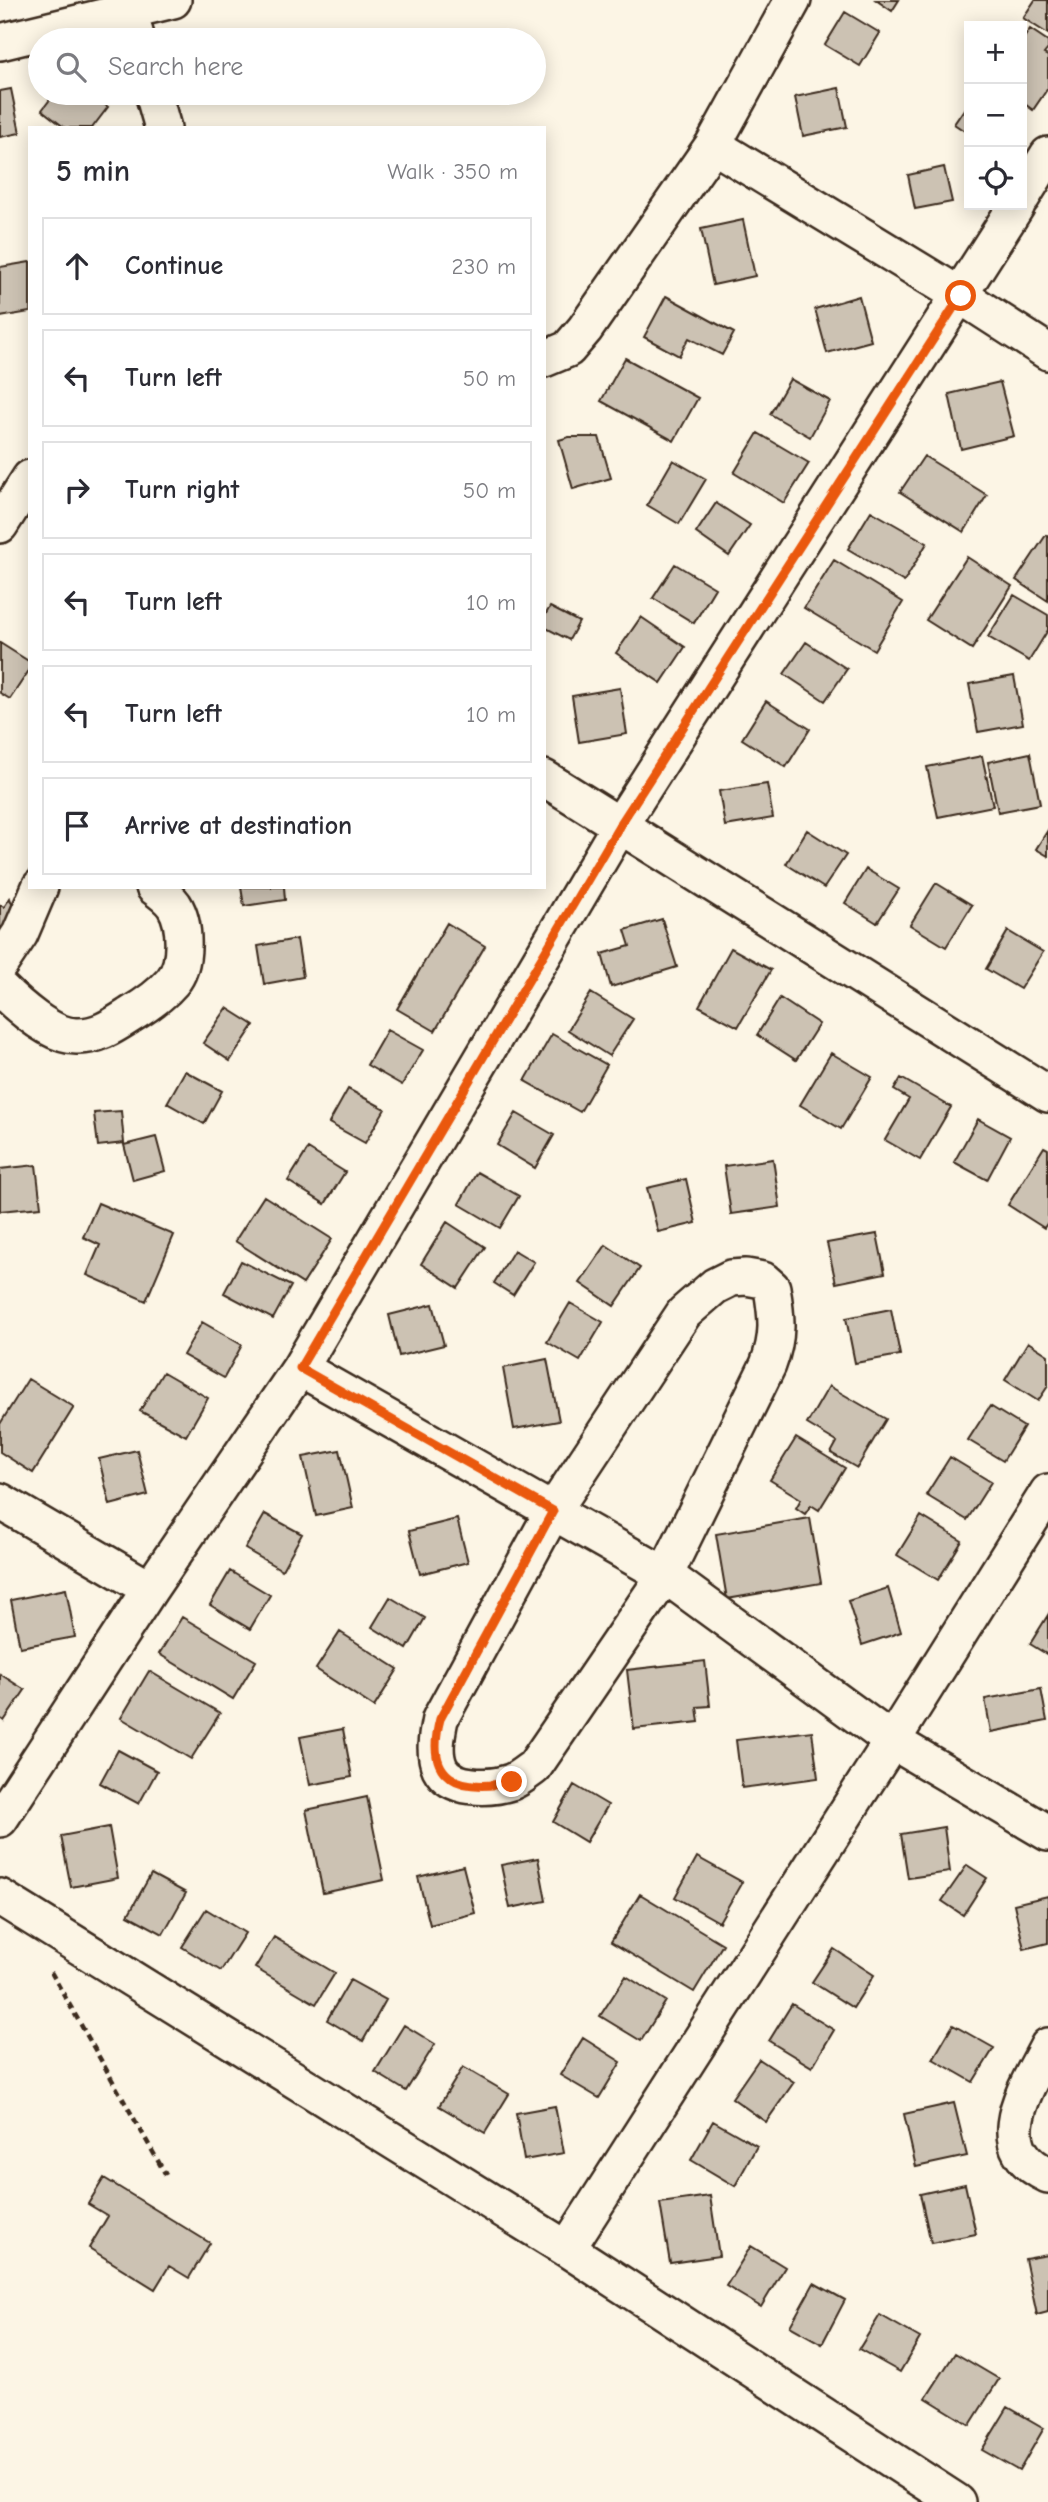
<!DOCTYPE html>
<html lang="en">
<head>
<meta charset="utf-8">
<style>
  :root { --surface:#fff; --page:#f2f2f3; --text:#2b2b33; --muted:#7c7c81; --line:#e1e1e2 }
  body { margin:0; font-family:"Comic Neue",sans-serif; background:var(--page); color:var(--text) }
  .controls { position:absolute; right:21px; top:21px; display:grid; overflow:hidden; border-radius:0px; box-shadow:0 4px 18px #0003 }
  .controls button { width:63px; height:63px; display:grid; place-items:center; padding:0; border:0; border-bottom:2px solid var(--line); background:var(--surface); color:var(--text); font:35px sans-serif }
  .stop { position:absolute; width:21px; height:21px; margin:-16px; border:5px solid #ea580c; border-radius:50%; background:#fff }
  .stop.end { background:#ea580c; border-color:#fff; box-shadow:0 2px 7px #0008 }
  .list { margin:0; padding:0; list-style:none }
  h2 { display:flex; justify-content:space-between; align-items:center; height:91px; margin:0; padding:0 28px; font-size:30px }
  h2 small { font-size:23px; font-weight:400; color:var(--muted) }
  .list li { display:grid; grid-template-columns:46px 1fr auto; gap:21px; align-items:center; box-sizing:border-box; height:98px; margin:0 14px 14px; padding:0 14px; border:2px solid var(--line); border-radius:0px }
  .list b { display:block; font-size:26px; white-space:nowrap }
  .list em { font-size:23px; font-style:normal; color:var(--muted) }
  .icon { flex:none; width:38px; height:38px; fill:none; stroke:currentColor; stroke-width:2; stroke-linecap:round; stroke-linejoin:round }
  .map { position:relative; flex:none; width:1048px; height:2502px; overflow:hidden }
  .search { position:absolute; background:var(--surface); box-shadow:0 4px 18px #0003; left:28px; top:28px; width:518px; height:77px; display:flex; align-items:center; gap:18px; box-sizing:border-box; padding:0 24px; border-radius:38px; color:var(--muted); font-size:26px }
  .panel { position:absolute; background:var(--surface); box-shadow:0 4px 18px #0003; left:28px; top:126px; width:518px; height:763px; border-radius:0px }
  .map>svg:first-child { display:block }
  .building { fill:#ccc2b3; stroke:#3b2a1e; stroke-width:2 }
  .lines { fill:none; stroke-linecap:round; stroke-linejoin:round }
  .minor-casing { stroke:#3b2a1e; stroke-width:40 }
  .path { stroke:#3b2a1e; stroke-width:4.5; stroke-dasharray:7 5; stroke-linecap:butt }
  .minor { stroke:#fcf5e5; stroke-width:35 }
  .route { stroke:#ea580c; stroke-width:9 }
</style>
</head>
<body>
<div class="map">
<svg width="1048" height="2502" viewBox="0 0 1048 2502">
  <rect width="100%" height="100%" fill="#fcf5e5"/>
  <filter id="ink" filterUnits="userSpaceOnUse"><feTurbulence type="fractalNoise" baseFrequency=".0143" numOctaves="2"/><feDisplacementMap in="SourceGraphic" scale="14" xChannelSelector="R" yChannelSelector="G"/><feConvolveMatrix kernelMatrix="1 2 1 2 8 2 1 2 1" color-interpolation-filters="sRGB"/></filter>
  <g filter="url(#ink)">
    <path class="building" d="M 876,0 L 899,0 L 892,11 Z
      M 1035,0 L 1048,0 L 1048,34 L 1023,18 Z
      M 845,12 L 880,33 L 860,66 L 825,45 Z
      M 1030,29 L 1048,41 L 1048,49 L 1044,54 L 1048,56 L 1048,88 L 1033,110 L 1022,102 L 1022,41 Z
      M 839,88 L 847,127 L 803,136 L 795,97 Z
      M 11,89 L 20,133 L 0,137 L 0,91 Z
      M 55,93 L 89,93 L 108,107 L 92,128 L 65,128 L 42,110 Z
      M 969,102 L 969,134 L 954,124 Z
      M 944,167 L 952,202 L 915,209 L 908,175 Z
      M 743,220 L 755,276 L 713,285 L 701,229 Z
      M 30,262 L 30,312 L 0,317 L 0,267 Z
      M 666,296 L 734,333 L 722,355 L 689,338 L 679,356 L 644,337 Z
      M 859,296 L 871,341 L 827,353 L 815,309 Z
      M 625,358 L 698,398 L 674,441 L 601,401 Z
      M 790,379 L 830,401 L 810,437 L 770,414 Z
      M 1000,382 L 1014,436 L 961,449 L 949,394 Z
      M 758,433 L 809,463 L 784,503 L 734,473 Z
      M 569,437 L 599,437 L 611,478 L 573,489 L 559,440 Z
      M 924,456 L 987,495 L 964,532 L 900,492 Z
      M 673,460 L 706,479 L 679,524 L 647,505 Z
      M 716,503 L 750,525 L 729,556 L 696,533 Z
      M 871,511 L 927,543 L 904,582 L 848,549 Z
      M 1046,535 L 1048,536 L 1048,601 L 1016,580 Z
      M 967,557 L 1012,586 L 972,649 L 926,620 Z
      M 834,560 L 903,602 L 874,650 L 804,608 Z
      M 675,564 L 715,588 L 694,623 L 653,598 Z
      M 1014,595 L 1048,615 L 1048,630 L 1029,661 L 988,637 Z
      M 550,607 L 579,622 L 569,640 L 544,627 L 544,617 Z
      M 641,617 L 685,647 L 661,683 L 616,653 Z
      M 806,642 L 847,669 L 825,701 L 784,674 Z
      M 0,643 L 30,662 L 30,669 L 10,699 L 0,693 Z
      M 1014,676 L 1023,724 L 978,732 L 969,684 Z
      M 620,688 L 627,734 L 579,742 L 572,696 Z
      M 766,701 L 810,729 L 786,767 L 742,739 Z
      M 1030,753 L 1040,804 L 998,812 L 988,762 Z
      M 982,756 L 993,806 L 938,817 L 927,767 Z
      M 767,784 L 773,818 L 725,826 L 719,791 Z
      M 807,830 L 846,855 L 824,888 L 786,864 Z
      M 1048,830 L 1048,856 L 1036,849 Z
      M 866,869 L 899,889 L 877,923 L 845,903 Z
      M 936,883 L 972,905 L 946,947 L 910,925 Z
      M 241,887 L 284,887 L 285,900 L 244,906 Z
      M 10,898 L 17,919 L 0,945 L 0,905 L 4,907 Z
      M 662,919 L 677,967 L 611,987 L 602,954 L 630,946 L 625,930 Z
      M 447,923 L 485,946 L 435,1031 L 397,1009 Z
      M 1008,931 L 1043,952 L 1020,989 L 986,969 Z
      M 297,939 L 303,977 L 264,984 L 258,946 Z
      M 731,948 L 771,970 L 738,1027 L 699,1006 Z
      M 591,993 L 633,1019 L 609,1056 L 568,1030 Z
      M 780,998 L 819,1024 L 796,1060 L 757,1035 Z
      M 227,1008 L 254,1025 L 230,1061 L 203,1043 Z
      M 387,1030 L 423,1050 L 402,1085 L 367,1065 Z
      M 552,1034 L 607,1065 L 580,1112 L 525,1081 Z
      M 831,1053 L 872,1077 L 841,1129 L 800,1105 Z
      M 185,1071 L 222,1091 L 204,1124 L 167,1103 Z
      M 901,1078 L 951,1107 L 920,1160 L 885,1140 L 909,1099 L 894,1090 Z
      M 348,1089 L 385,1109 L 365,1143 L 329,1123 Z
      M 121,1111 L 124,1143 L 98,1146 L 94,1113 Z
      M 516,1113 L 554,1135 L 535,1168 L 497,1145 Z
      M 978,1119 L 1010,1137 L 987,1180 L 954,1162 Z
      M 156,1137 L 165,1171 L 133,1180 L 124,1145 Z
      M 1044,1147 L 1048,1149 L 1048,1222 L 1044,1228 L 1008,1205 Z
      M 308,1149 L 345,1172 L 325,1204 L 288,1181 Z
      M 773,1159 L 780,1207 L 731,1214 L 724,1166 Z
      M 36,1165 L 41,1207 L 0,1211 L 0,1169 Z
      M 477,1172 L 519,1196 L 500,1228 L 459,1204 Z
      M 686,1179 L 696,1223 L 658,1232 L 647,1188 Z
      M 264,1196 L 332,1239 L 303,1284 L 235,1241 Z
      M 98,1203 L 174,1235 L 146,1301 L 87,1275 L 100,1245 L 83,1237 Z
      M 447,1222 L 485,1247 L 458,1288 L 421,1264 Z
      M 877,1234 L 885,1273 L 836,1283 L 827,1243 Z
      M 606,1245 L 640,1268 L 614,1306 L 580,1283 Z
      M 514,1250 L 534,1262 L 513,1295 L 494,1283 Z
      M 241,1261 L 291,1286 L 273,1319 L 224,1293 Z
      M 570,1303 L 603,1322 L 580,1361 L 547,1342 Z
      M 433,1304 L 444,1345 L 399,1356 L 389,1315 Z
      M 891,1309 L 900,1355 L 855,1363 L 846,1318 Z
      M 202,1322 L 242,1345 L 224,1378 L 183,1355 Z
      M 1028,1342 L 1048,1355 L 1048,1386 L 1038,1401 L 1005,1380 Z
      M 547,1359 L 559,1421 L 514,1429 L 503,1368 Z
      M 163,1372 L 208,1398 L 186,1436 L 140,1411 Z
      M 28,1379 L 74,1407 L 33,1473 L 0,1452 L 0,1424 Z
      M 829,1386 L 886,1419 L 857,1468 L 831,1453 L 837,1442 L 807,1424 Z
      M 990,1406 L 1024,1427 L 1003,1461 L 968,1440 Z
      M 796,1438 L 845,1468 L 819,1510 L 811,1505 L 805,1514 L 796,1508 L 801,1499 L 770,1480 Z
      M 137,1450 L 148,1495 L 110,1505 L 99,1459 Z
      M 340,1450 L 353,1508 L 316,1516 L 303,1457 Z
      M 950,1457 L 991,1482 L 967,1520 L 926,1495 Z
      M 265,1514 L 302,1534 L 282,1570 L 245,1549 Z
      M 921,1516 L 962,1541 L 938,1580 L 897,1555 Z
      M 810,1518 L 821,1583 L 727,1599 L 716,1534 Z
      M 457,1519 L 468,1562 L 420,1574 L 409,1531 Z
      M 230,1571 L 270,1595 L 250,1629 L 210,1605 Z
      M 888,1588 L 901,1632 L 862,1645 L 848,1601 Z
      M 66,1589 L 75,1637 L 20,1647 L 11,1600 Z
      M 390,1597 L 425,1618 L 407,1649 L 372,1627 Z
      M 1048,1615 L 1048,1655 L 1030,1644 Z
      M 182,1617 L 256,1661 L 233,1699 L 159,1654 Z
      M 340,1632 L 398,1669 L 374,1707 L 316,1669 Z
      M 705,1661 L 710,1706 L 697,1707 L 699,1722 L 634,1729 L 627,1670 Z
      M 149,1671 L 220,1713 L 191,1759 L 121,1718 Z
      M 0,1674 L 25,1690 L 4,1721 L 0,1718 Z
      M 1041,1689 L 1047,1721 L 991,1732 L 985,1699 Z
      M 343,1729 L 352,1777 L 310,1785 L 300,1737 Z
      M 812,1731 L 818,1778 L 742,1788 L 736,1740 Z
      M 118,1750 L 157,1771 L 139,1804 L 100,1783 Z
      M 574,1785 L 608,1805 L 586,1842 L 553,1822 Z
      M 367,1797 L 384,1880 L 323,1893 L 306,1810 Z
      M 109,1827 L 118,1878 L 71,1887 L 61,1836 Z
      M 944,1827 L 950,1872 L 908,1878 L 901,1834 Z
      M 697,1857 L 742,1882 L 719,1922 L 675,1897 Z
      M 538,1858 L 546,1901 L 510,1908 L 501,1865 Z
      M 967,1865 L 987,1878 L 963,1915 L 942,1901 Z
      M 463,1866 L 475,1913 L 430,1925 L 418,1877 Z
      M 151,1874 L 186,1893 L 163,1934 L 128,1915 Z
      M 640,1894 L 723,1944 L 694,1992 L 611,1942 Z
      M 1048,1896 L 1048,1943 L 1024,1949 L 1014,1904 Z
      M 206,1909 L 245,1933 L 221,1971 L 182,1947 Z
      M 274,1937 L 335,1973 L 316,2004 L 255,1968 Z
      M 834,1949 L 874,1975 L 853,2008 L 812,1982 Z
      M 626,1976 L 666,2001 L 641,2041 L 600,2016 Z
      M 350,1980 L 386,2000 L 363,2041 L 327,2020 Z
      M 792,2004 L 834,2030 L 812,2067 L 769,2041 Z
      M 404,2025 L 435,2044 L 406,2091 L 375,2072 Z
      M 953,2025 L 994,2048 L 973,2082 L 933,2059 Z
      M 583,2038 L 621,2062 L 599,2098 L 560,2075 Z
      M 759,2059 L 794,2082 L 766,2122 L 732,2098 Z
      M 463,2067 L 509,2094 L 485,2133 L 439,2106 Z
      M 954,2103 L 967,2156 L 916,2167 L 904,2114 Z
      M 555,2106 L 564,2153 L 524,2160 L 516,2113 Z
      M 713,2121 L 757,2146 L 735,2186 L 691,2160 Z
      M 104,2178 L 210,2243 L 189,2278 L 169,2266 L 155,2289 L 89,2248 L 108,2216 L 88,2204 Z
      M 965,2184 L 976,2234 L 931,2243 L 920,2194 Z
      M 710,2196 L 719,2256 L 670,2263 L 660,2203 Z
      M 751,2246 L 785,2267 L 761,2307 L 726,2286 Z
      M 1048,2255 L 1048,2312 L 1037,2315 L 1025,2259 Z
      M 814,2283 L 845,2300 L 822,2344 L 790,2326 Z
      M 880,2315 L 920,2338 L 900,2372 L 859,2349 Z
      M 955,2353 L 999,2379 L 970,2425 L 926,2398 Z
      M 1008,2407 L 1044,2428 L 1019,2471 L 982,2450 Z"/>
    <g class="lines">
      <defs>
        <path id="minor" d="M 126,0 L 137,40
          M 793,0 L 713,145 L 961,296 L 1048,352
          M 0,42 L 173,0
          M 153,93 L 163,128
          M 1022,197 L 1048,155
          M 544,359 L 568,349 L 585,329 L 713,145
          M 0,525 L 30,478
          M 544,778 L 1048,1094
          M 0,964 L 20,934 L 40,887
          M 0,988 C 17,1005 51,1036 76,1036 C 97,1037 113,1026 130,1015 C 145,1006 160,996 172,982 C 187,965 186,924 174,905 C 169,898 161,892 154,887
          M 746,1277 L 763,1280 L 772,1288 C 777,1318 779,1336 768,1365 L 665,1575 L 534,1767 C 527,1772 519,1779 511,1782 C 490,1789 451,1790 440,1768 C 433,1753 437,1734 440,1719 L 553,1511 L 684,1313 L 715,1286 L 731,1278 Z
          M 300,1368 L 665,1575 L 892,1741 L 1048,1833
          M 0,1501 L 150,1589
          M 0,1819 L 150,1589 L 300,1368 L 620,825 L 1017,205
          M 0,1897 L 567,2249 L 957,2502
          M 1048,2046 C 1026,2089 986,2147 1048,2175
          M 567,2249 L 892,1741 L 1048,1492"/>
      </defs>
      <use href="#minor" class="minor-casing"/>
      <path class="path" d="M 51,1972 L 166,2175"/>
      <use href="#minor" class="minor"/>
    </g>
  </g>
  <g class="lines" filter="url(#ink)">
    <path class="route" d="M 512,1782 C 458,1793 424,1779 440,1719 L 553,1511 L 300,1368 L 620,825 L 961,296"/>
  </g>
</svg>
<div class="controls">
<button>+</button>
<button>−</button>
<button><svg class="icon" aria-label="locate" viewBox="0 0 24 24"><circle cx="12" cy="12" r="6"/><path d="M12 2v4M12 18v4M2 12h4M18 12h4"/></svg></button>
</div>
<div class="stop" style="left:961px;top:296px"></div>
<div class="stop end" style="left:512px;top:1782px"></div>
<div class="search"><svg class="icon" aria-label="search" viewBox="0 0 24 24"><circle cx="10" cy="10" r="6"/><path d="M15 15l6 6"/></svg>Search here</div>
<section class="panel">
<h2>5 min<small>Walk · 350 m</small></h2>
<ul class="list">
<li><svg class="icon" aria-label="ahead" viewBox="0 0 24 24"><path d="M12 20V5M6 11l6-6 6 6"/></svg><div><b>Continue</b></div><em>230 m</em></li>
<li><svg class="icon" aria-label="left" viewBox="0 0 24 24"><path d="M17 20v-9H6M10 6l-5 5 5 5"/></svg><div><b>Turn left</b></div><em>50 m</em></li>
<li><svg class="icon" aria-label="right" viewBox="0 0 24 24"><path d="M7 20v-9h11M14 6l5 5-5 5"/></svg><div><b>Turn right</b></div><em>50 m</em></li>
<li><svg class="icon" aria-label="left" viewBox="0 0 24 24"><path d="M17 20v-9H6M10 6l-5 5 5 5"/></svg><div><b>Turn left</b></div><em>10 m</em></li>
<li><svg class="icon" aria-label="left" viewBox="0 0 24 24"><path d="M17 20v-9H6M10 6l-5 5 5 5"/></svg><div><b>Turn left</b></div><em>10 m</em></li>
<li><svg class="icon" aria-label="arrive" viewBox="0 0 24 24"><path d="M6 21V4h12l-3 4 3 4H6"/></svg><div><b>Arrive at destination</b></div></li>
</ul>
</section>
</div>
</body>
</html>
